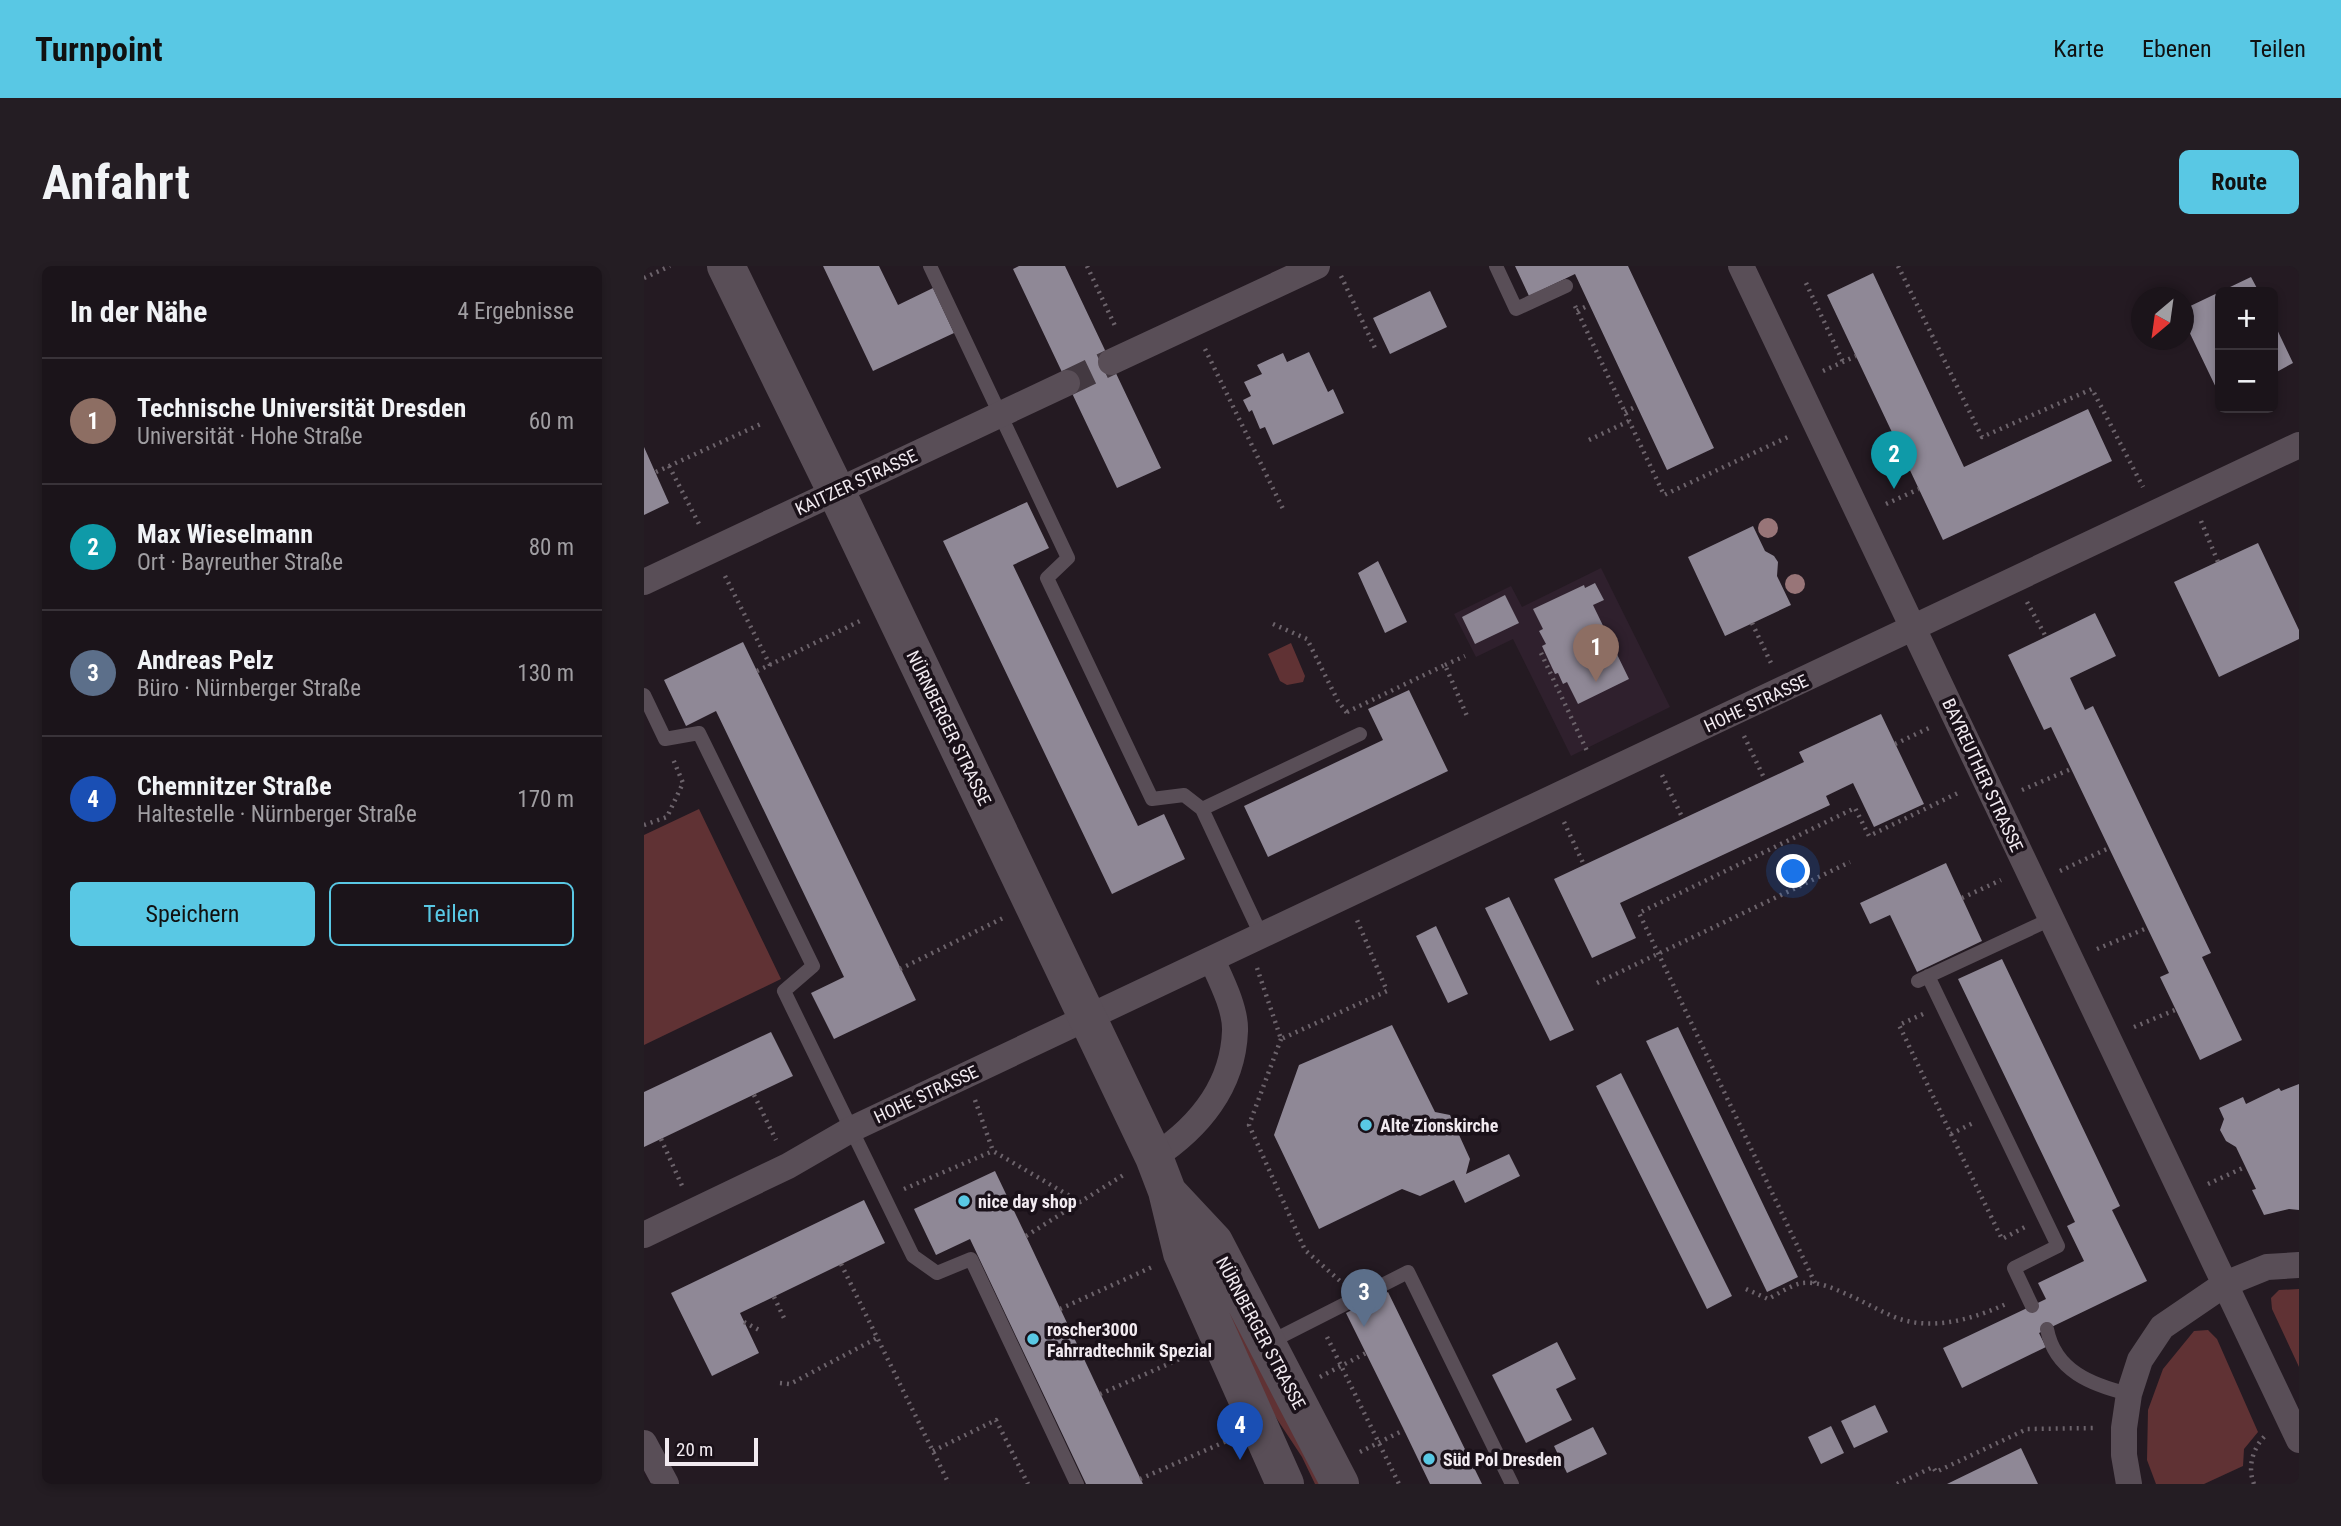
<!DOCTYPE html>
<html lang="de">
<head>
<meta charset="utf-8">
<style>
  :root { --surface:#1b141a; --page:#241d23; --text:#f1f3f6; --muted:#a09ea2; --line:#393339; --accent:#59c8e4 }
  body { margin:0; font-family:"Roboto Condensed",sans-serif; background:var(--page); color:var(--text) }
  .controls { position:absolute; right:21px; top:21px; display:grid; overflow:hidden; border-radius:10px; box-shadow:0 4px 10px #0003 }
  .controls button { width:63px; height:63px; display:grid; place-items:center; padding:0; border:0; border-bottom:2px solid var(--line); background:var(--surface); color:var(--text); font:35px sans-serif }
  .compass { position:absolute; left:1487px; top:21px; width:63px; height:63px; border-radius:50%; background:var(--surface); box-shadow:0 4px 10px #0003; rotate:209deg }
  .scale { position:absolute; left:21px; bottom:18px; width:93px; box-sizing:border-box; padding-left:7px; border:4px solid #f1eaf0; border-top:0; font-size:19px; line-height:24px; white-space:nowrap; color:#f1eaf0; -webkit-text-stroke:5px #1a1119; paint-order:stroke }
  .you { position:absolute; left:1150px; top:606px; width:24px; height:24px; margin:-18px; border:5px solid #fff; border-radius:50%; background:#1a73e8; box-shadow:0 0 0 10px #1a73e833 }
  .badge { display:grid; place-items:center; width:46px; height:46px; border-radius:50%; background:var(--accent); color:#fff; font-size:23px; font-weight:700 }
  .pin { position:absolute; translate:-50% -58px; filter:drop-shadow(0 2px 4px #0008) }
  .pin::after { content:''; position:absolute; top:37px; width:24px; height:21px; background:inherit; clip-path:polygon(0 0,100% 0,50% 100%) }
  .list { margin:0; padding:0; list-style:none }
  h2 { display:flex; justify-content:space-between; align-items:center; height:91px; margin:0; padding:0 28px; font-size:30px }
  h2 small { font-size:23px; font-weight:400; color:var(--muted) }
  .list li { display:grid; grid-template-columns:46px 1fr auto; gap:21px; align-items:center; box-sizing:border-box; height:126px; padding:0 28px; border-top:2px solid var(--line) }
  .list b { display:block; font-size:26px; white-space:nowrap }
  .list p { margin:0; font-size:23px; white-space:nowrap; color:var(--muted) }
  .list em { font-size:23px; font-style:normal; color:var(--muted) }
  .actions { display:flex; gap:14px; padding:21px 28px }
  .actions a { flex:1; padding:16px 0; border:2px solid var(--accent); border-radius:10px; text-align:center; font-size:24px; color:var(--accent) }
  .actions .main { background:var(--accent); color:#111 }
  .map { position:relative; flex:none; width:1655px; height:1218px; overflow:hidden; border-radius:10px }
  header { display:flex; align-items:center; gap:42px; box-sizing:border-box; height:98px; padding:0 35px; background:var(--accent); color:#111 }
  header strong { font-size:33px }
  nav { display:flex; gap:38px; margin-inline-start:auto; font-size:24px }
  .intro { display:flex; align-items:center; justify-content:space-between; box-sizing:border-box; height:168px; padding:0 42px }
  h1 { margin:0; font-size:49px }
  .button { padding:18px 32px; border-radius:10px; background:var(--accent); color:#111; font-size:24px; font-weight:700 }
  main { display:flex; gap:42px; padding:0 42px }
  aside { flex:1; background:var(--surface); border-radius:10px; box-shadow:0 4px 10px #0003 }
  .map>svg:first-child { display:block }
  .built { fill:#2f202d }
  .green { fill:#603234 }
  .building { fill:#8f8896 }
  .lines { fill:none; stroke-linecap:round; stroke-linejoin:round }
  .minor-tunnel { stroke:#433941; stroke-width:26; stroke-dasharray:26 13; stroke-linecap:butt }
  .path { stroke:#6c636b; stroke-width:4.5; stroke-dasharray:2 5; stroke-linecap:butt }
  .service { stroke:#594e57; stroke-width:14 }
  .minor { stroke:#594e57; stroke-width:26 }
  .secondary { stroke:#594e57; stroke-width:38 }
  .tree { fill:#987578 }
  .poi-dot { fill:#59c8e4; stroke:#1a1119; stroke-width:2.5 }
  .labels { text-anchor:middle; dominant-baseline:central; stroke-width:7; stroke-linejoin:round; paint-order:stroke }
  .street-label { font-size:18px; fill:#f1eaf0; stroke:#1a1119 }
  .poi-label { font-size:18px; font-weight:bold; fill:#f1eaf0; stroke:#1a1119; text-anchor:start }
</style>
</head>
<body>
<header>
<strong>Turnpoint</strong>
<nav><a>Karte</a><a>Ebenen</a><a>Teilen</a></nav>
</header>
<div class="intro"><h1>Anfahrt</h1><a class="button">Route</a></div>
<main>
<aside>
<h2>In der Nähe<small>4 Ergebnisse</small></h2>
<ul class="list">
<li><span class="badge" style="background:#8d6e63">1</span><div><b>Technische Universität Dresden</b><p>Universität · Hohe Straße</p></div><em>60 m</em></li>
<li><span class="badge" style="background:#0f9aa8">2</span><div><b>Max Wieselmann</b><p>Ort · Bayreuther Straße</p></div><em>80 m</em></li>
<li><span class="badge" style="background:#5c6f8a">3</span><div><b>Andreas Pelz</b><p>Büro · Nürnberger Straße</p></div><em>130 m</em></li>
<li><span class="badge" style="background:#1a4fb4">4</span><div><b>Chemnitzer Straße</b><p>Haltestelle · Nürnberger Straße</p></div><em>170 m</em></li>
</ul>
<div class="actions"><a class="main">Speichern</a><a>Teilen</a></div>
</aside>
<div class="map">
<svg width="1655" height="1218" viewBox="0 0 1655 1218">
  <rect width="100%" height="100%" fill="#241a22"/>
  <path class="built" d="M 957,302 L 1026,441 L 927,490 L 869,373 L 832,391 L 810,348 L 867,320 L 878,341 Z"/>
  <path class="green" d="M 647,377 L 661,410 L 659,416 L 643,419 L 636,415 L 624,388 Z
    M 55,543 L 137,713 L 0,779 L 0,569 Z
    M 559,983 L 676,1218 L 671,1218 L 658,1191 L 617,1129 Z
    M 1655,1023 L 1655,1101 L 1628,1043 L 1627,1032 L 1635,1024 Z
    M 1564,1064 L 1573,1073 L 1614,1166 L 1600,1183 L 1599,1200 L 1560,1218 L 1512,1218 L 1503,1194 L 1504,1144 L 1519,1103 L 1550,1065 Z"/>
  <path class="building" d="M 179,0 L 235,0 L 254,39 L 289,22 L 310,67 L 229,105 Z
    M 375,0 L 421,0 L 517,202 L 473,222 L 369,3 Z
    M 871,0 L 984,0 L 1070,182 L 1023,204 L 931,8 L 885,30 Z
    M 1229,7 L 1320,201 L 1444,143 L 1468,195 L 1299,274 L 1183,29 Z
    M 1607,11 L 1615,26 L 1576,26 L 1576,130 L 1540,55 L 1540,43 Z
    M 786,25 L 803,61 L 746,88 L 729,52 Z
    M 1629,55 L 1649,97 L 1629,108 Z
    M 665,86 L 684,126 L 689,123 L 700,147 L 629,179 L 621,161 L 616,163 L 608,144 L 605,146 L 599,134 L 607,130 L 600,116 L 618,108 L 613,99 L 639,87 L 643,96 Z
    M 0,181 L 25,237 L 0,249 Z
    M 383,236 L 405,282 L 369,299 L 494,560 L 520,548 L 541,593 L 468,628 L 299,275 Z
    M 1109,260 L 1121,285 L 1130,290 L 1134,296 L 1133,310 L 1147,339 L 1081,370 L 1044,291 Z
    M 1614,277 L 1655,364 L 1655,373 L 1575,411 L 1530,316 Z
    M 734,295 L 763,356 L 741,367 L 714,307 Z
    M 951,317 L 960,334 L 949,339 L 985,413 L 934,438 L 923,416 L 919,418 L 914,407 L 911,408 L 898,380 L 902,378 L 895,365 L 899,363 L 889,343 L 940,319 L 941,322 Z
    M 861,329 L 875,357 L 831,378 L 818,351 Z
    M 1451,347 L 1472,390 L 1426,412 L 1441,444 L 1449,440 L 1567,687 L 1558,691 L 1598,774 L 1556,794 L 1516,711 L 1525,707 L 1407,461 L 1400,464 L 1364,389 Z
    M 99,376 L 272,734 L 190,773 L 167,727 L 200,711 L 72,445 L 42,460 L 20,414 Z
    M 765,424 L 804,505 L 624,591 L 600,540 L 739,474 L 724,443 Z
    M 1237,448 L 1280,538 L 1230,561 L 1209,517 L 1182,530 L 1186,539 L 976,637 L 992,672 L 948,692 L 910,613 L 1160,496 L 1155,486 Z
    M 1302,597 L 1338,675 L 1273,706 L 1246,649 L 1226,658 L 1216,637 Z
    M 865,631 L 930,764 L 906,775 L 841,642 Z
    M 792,660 L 824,728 L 804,737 L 772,670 Z
    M 1358,693 L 1476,940 L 1468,944 L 1503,1015 L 1395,1067 L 1402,1081 L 1318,1122 L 1299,1082 L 1402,1033 L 1394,1017 L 1440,995 L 1423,960 L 1431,956 L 1314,713 Z
    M 748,759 L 791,846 L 806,849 L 826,893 L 822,908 L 865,888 L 876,910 L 821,937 L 810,914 L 776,930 L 758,923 L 675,963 L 630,869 L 655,799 Z
    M 1034,761 L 1154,1011 L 1123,1026 L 1002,775 Z
    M 127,766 L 149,810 L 0,881 L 0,826 Z
    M 977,807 L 1088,1030 L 1063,1043 L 952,820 Z
    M 1655,818 L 1655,944 L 1645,943 L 1620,949 L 1608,924 L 1612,923 L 1592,881 L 1582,875 L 1576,864 L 1580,853 L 1575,842 L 1599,831 L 1602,838 L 1635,822 L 1637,825 Z
    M 351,905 L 382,970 L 499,1218 L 442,1218 L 326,973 L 292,989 L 270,943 Z
    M 220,934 L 241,977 L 96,1047 L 115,1087 L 68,1110 L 27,1027 Z
    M 744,1026 L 838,1218 L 786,1218 L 760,1164 L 702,1047 Z
    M 913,1076 L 932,1113 L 912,1123 L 928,1154 L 882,1177 L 848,1109 Z
    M 1231,1139 L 1244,1166 L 1210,1182 L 1197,1155 Z
    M 1187,1160 L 1200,1187 L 1177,1198 L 1164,1171 Z
    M 949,1161 L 963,1188 L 923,1207 L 910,1180 Z
    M 1377,1182 L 1394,1218 L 1303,1218 Z"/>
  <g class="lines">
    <path class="minor-tunnel" d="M 423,117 L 467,96"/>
    <path class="path" d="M 443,0 L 472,62
      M 1254,0 L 1338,171 L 1448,123 L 1499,221
      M 697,10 L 732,84
      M 0,12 L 26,0
      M 1162,17 L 1199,96
      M 931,40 L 1020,229 L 1146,170
      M 933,45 L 945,39
      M 561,83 L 639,243
      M 1179,105 L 1212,90
      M 981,146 L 993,140
      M 945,174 L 985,155
      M 25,200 L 55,258
      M 12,206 L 119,157
      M 1242,238 L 1275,223
      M 1557,255 L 1574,296
      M 81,310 L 126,399
      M 1383,336 L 1402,371
      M 1108,357 L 1127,397
      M 629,358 L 663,373 L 694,435 L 703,447
      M 897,387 L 943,485
      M 801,399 L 821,390
      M 113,405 L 216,355
      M 703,446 L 801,399 L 823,450
      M 1100,470 L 1121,514
      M 1251,478 L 1285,462
      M 1018,509 L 1039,553
      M 1378,524 L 1427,503
      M 920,556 L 940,599
      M 0,559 L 23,551 L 39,517 L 29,493
      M 1416,605 L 1465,582
      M 1318,632 L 1357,614
      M 1453,683 L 1503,662
      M 613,702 L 637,773 L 743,725 L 713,654
      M 256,703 L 359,652
      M 953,717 L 1206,596
      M 1279,748 L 1255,759 L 1307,868 L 1331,856
      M 1490,761 L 1531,744
      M 637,773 L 605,859 L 661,984 L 696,1015
      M 110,829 L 132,874
      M 331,834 L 349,885 L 436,936 L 481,908
      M 1307,868 L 1358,973 L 1381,961
      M 17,873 L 39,922
      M 1564,918 L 1601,901
      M 260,923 L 349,885
      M 382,970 L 436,936
      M 197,998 L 305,1218
      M 1171,1017 L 995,647 L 1211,542 L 1225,570 L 1316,526
      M 1102,1023 L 1124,1033 C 1134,1028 1147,1019 1158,1017 C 1176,1015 1193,1024 1209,1031 C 1224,1038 1238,1046 1253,1052 C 1289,1065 1329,1053 1362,1038
      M 130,1031 L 140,1052
      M 416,1043 L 508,1001
      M 100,1056 L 115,1064
      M 683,1071 L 755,1218
      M 676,1111 L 722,1087
      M 136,1117 L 146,1118 L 233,1072
      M 456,1128 L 545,1089
      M 289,1185 L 352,1154 L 384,1218
      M 716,1186 L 760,1164
      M 496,1213 L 585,1174
      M 1253,1218 L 1289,1201 L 1292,1206 L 1383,1163 L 1451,1162
      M 1610,1218 C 1603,1201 1609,1181 1622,1169"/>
    <path class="service" d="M 286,0 L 424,292 L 403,312 L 508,533 L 540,529 L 558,543 L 618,671
      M 852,0 L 872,43 L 922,20
      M 0,429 L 21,473 L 55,467 L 169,700 L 140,725 L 269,990 L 293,1007 L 327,993 L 433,1218
      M 558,543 L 716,468
      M 1284,710 L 1414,980 L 1370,1002 L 1388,1040
      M 1274,715 L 1407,653
      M 1403,1063 C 1411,1105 1448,1119 1485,1128
      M 626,1076 L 764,1006 L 868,1218"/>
    <path class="minor" d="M 1097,0 L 1655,1174
      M 467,96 L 673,0
      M 0,316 L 423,117
      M 510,891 C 554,862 589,821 591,765 C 592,743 577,714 568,694
      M 0,969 L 144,900 L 208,863 L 1655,179
      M 0,1177 L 22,1218
      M 1485,1218 L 1480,1189 L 1480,1162 L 1485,1128 L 1496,1094 L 1518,1061 L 1581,1018 L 1623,1001 L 1655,999"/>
    <path class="secondary" d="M 82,0 L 192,225 L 510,891 L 523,925 L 538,987 L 641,1218
      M 526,929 L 570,976 L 696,1218"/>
  </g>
  <g class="tree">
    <circle cx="1124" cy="262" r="10"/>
    <circle cx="1151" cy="318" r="10"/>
  </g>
  <g class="poi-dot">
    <circle cx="722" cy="859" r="7"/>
    <circle cx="320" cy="935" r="7"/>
    <circle cx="389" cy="1073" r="7"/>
    <circle cx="785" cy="1193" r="7"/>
  </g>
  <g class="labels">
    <g class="street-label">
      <text transform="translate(212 216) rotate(-25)">KAITZER STRASSE</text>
      <text transform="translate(1112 437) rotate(-25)">HOHE STRASSE</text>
      <text transform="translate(305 462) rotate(64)">NÜRNBERGER STRASSE</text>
      <text transform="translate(1339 509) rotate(65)">BAYREUTHER STRASSE</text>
      <text transform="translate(282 828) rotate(-25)">HOHE STRASSE</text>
      <text transform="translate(617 1067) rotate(62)">NÜRNBERGER STRASSE</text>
    </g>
    <g class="poi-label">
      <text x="736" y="859">Alte Zionskirche</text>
      <text x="334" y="935">nice day shop</text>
      <text x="403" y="1063">roscher3000<tspan x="403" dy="21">Fahrradtechnik Spezial</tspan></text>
      <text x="799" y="1193">Süd Pol Dresden</text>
    </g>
  </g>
</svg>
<div class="controls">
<button>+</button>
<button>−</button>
</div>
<svg class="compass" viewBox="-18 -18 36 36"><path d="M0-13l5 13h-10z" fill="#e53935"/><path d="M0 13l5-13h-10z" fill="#a09ea2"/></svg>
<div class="scale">20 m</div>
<div class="you"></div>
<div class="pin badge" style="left:952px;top:416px;background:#8d6e63">1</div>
<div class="pin badge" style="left:1250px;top:223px;background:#0f9aa8">2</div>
<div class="pin badge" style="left:720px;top:1061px;background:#5c6f8a">3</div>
<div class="pin badge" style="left:596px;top:1194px;background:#1a4fb4">4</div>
</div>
</main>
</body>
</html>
